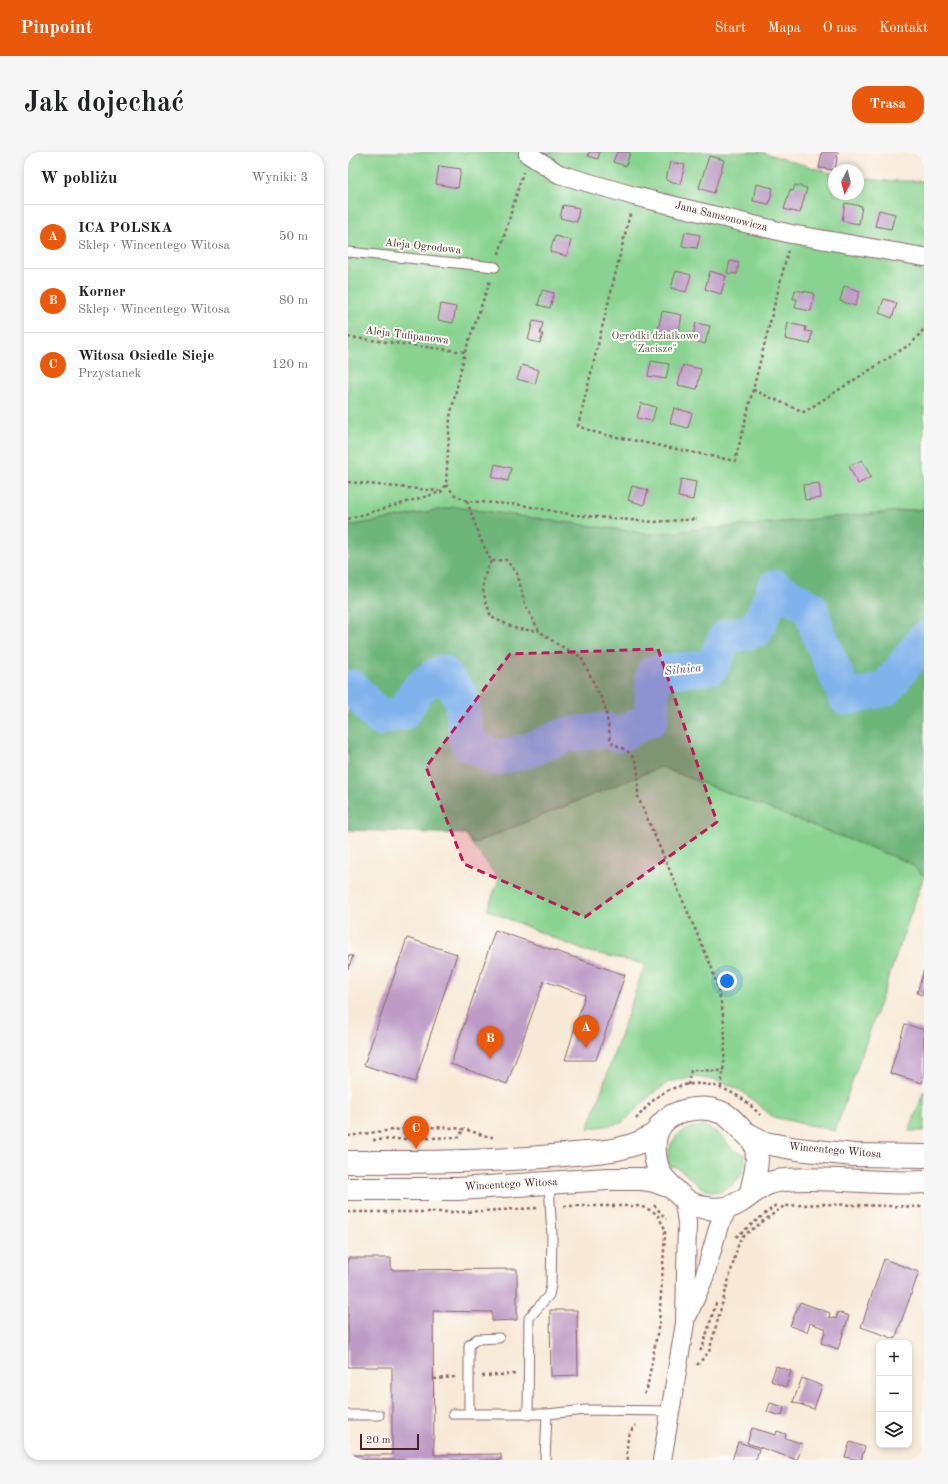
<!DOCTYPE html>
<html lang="pl">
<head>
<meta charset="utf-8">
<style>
  :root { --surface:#fff; --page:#f6f6f6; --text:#202124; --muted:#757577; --line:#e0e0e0; --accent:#ea580c }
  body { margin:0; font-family:"Old Standard TT",serif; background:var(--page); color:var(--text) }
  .controls { position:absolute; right:12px; bottom:12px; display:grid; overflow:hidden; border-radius:8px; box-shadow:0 2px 6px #0003 }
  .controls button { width:36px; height:36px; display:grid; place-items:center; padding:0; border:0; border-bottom:1px solid var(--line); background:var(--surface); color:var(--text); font:20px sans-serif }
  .compass { position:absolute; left:480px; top:12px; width:36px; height:36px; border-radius:50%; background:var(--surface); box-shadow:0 2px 6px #0003; rotate:187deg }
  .scale { position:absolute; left:12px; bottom:10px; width:59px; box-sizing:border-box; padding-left:4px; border:2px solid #4a1f2b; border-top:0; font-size:11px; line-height:14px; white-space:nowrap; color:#4a1f2b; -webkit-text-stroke:3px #fdfcf7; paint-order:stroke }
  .you { position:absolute; left:379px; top:829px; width:14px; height:14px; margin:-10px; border:3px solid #fff; border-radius:50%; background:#1a73e8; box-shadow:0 0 0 6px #1a73e833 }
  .badge { display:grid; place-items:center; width:26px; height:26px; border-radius:50%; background:var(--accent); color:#fff; font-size:13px; font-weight:700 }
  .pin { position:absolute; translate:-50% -33px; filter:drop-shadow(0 1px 2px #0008) }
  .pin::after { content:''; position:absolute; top:21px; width:14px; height:12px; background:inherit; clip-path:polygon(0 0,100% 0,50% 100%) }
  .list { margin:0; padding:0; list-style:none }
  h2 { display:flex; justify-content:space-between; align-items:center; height:52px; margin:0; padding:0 16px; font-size:17px }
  h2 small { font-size:13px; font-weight:400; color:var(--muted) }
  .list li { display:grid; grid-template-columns:26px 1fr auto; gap:12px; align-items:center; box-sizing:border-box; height:64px; padding:0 16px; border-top:1px solid var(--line) }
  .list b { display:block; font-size:15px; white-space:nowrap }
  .list p { margin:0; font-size:13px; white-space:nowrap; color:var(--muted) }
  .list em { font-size:13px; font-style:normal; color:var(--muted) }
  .icon { flex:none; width:22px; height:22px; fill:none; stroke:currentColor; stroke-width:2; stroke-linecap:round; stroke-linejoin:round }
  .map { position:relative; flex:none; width:576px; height:1308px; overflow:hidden; border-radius:16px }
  header { display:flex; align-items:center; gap:24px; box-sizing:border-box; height:56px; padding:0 20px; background:var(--accent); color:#fff }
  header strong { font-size:19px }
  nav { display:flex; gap:22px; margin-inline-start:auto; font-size:14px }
  .intro { display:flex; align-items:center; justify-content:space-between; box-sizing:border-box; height:96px; padding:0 24px }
  h1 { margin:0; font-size:28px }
  .button { padding:10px 18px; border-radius:16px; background:var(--accent); color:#fff; font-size:14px; font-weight:700 }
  main { display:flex; gap:24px; padding:0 24px }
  aside { flex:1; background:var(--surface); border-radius:16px; box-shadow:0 2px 6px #0003 }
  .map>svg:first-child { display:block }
  .green { fill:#88d390; stroke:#69795e }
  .forest { fill:#6eb57a; stroke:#5c6a52 }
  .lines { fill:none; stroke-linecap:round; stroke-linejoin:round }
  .river { stroke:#80b2ec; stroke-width:35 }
  .building { fill:#bd9bc6 }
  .service-casing { stroke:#876667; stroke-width:11 }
  .minor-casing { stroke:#876667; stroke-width:20 }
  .secondary-casing { stroke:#876667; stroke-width:24 }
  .path { stroke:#876667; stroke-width:2.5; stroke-dasharray:3 3; stroke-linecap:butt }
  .service { stroke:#fff; stroke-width:9 }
  .minor { stroke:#fff; stroke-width:18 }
  .secondary { stroke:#fff; stroke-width:22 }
  .marked { fill:#c2185b; fill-opacity:0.2; stroke:#c2185b; stroke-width:3; stroke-dasharray:8 5; stroke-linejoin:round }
  .labels { text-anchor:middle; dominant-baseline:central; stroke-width:4; stroke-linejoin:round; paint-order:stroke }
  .street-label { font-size:11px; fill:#4a1f2b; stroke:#fdfcf7 }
  .park-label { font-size:11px; fill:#5d5549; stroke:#fdfcf7 }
  .water-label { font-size:12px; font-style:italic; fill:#5d526f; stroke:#fdfcf7 }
</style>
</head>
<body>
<header>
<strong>Pinpoint</strong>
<nav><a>Start</a><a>Mapa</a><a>O nas</a><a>Kontakt</a></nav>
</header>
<div class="intro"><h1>Jak dojechać</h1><a class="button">Trasa</a></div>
<main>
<aside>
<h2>W pobliżu<small>Wyniki: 3</small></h2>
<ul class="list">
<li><span class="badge">A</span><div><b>ICA POLSKA</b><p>Sklep · Wincentego Witosa</p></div><em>50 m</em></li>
<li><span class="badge">B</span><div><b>Korner</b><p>Sklep · Wincentego Witosa</p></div><em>80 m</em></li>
<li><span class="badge">C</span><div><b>Witosa Osiedle Sieje</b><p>Przystanek</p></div><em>120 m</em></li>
</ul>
</aside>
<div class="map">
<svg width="576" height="1308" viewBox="0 0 576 1308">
  <rect width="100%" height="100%" fill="#fdfcf7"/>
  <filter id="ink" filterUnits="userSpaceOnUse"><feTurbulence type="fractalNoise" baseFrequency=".025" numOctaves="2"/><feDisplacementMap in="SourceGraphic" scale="8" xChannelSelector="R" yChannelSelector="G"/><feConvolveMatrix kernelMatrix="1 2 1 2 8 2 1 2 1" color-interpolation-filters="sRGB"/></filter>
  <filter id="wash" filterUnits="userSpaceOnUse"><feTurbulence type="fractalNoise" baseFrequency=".012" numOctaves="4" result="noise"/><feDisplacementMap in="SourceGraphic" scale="16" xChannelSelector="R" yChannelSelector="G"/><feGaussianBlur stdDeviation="0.9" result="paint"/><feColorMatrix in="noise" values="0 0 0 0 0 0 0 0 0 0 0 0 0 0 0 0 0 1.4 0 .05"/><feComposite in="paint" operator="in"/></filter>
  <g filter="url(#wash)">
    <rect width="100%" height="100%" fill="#f8e9d7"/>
    <path class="green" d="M 0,0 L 413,0 L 486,22 L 486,42 L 510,42 L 510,26 L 539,29 L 576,29 L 576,357 L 302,382 L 107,355 L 0,374 Z
      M 313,615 L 562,711 L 576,724 L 487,979 L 425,965 L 395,940 L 375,930 L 348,925 L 321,930 L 303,943 L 274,971 L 240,977 L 297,812 L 237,799 L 139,758 L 151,727 L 124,692 Z
      M 576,939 L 576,979 L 561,979 Z
      M 355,974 C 380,980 377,1000 397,1002 C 397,1014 395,1025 385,1032 C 352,1057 342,1012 320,1014 C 317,991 331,975 355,974 Z"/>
    <path class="forest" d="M 107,355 L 302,382 L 576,357 L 576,724 L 562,711 L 313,615 L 124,692 L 118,682 L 0,678 L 0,374 Z"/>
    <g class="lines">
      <path class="river" d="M 0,537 L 4,535 L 31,566 L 56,560 C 67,539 73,532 94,520 L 113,544 L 119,591 L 148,606 L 179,599 L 218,583 L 257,578 L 270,583 L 303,567 L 305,521 L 363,515 L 378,485 L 408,478 L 427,435 L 463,456 L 469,478 L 498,546 L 538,537 L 576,487"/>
    </g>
    <g id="blocks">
      <path class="building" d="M 241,0 L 252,0 L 250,7 L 240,4 Z
        M 269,0 L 282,0 L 278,14 L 265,10 Z
        M 474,0 L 490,0 L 487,18 L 471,16 Z
        M 361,4 L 376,8 L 366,41 L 351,36 Z
        M 322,10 L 337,13 L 332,32 L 318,28 Z
        M 91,14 L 113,17 L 110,36 L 88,32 Z
        M 408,32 L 425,36 L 421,52 L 405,49 Z
        M 447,33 L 459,36 L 452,61 L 436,57 L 442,38 L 445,39 Z
        M 497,51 L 514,54 L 511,72 L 494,69 Z
        M 215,53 L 231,56 L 229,70 L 212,66 Z
        M 531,58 L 547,62 L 543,77 L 527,74 Z
        M 337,80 L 352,83 L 349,96 L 334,94 Z
        M 207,84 L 223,88 L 219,104 L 202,100 Z
        M 382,109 L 391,111 L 389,122 L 379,121 Z
        M 328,119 L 343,123 L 338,140 L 323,136 Z
        M 362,119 L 378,124 L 373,142 L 357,137 Z
        M 496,134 L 512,139 L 507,154 L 492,149 Z
        M 194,138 L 206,141 L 202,156 L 190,153 Z
        M 447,138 L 466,141 L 463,159 L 447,156 L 449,147 L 445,147 Z
        M 536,147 L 549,151 L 544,166 L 531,161 Z
        M 93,152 L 108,155 L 105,171 L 90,168 Z
        M 314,159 L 334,163 L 330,183 L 310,179 Z
        M 185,169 L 195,171 L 192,182 L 195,182 L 192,191 L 180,188 Z
        M 348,171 L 362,174 L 357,192 L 344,188 Z
        M 440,171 L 458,175 L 457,179 L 464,180 L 462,192 L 437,187 Z
        M 303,209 L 321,212 L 318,227 L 300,224 Z
        M 174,213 L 191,218 L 187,232 L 169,227 Z
        M 335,213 L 353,217 L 349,237 L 330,233 Z
        M 293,251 L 308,255 L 304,269 L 289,266 Z
        M 326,256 L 344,261 L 340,276 L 322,271 Z
        M 514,308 L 523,325 L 510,332 L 501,314 Z
        M 147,312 L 163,316 L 160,329 L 144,325 Z
        M 333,327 L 348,330 L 345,348 L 330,345 Z
        M 471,331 L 473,346 L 457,348 L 455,333 Z
        M 284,334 L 300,338 L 296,353 L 280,348 Z
        M 147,778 L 277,823 L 248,908 L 217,908 L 237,843 L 196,829 L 159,932 L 103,912 Z
        M 59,786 L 109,802 L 67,930 L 16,913 Z
        M 0,803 L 5,804 L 0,817 Z
        M 576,817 L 576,844 L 569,841 Z
        M 557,872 L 576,878 L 576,923 L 574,931 L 542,921 Z
        M 0,1106 L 43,1106 L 43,1118 L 169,1117 L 169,1168 L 144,1169 L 144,1160 L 85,1159 L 86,1303 L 153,1302 L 153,1308 L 0,1308 L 0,1303 L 44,1303 L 44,1215 L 0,1215 Z
        M 536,1107 L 571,1120 L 547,1187 L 513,1175 Z
        M 452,1150 L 482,1161 L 481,1165 L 488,1167 L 490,1160 L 501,1164 L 490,1197 L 473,1191 L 478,1177 L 476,1176 L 462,1171 L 459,1180 L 442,1174 Z
        M 202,1158 L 229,1158 L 230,1223 L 203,1224 Z
        M 428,1214 L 443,1219 L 438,1235 L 423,1229 Z
        M 454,1226 L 474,1234 L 466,1257 L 445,1250 Z
        M 422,1251 L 436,1255 L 434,1264 L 419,1260 Z
        M 404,1276 L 428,1283 L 429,1279 L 438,1282 L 437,1286 L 455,1292 L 449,1308 L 399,1291 Z
        M 390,1290 L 411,1297 L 408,1308 L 384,1308 Z
        M 502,1290 L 517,1295 L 513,1308 L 497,1305 Z"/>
    </g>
  </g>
  <g filter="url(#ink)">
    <use href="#blocks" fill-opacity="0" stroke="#876667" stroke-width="1"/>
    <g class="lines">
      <defs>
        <path id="service" d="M 0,100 L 147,115
          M 105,1262 L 199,1262 L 238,1258 L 321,1259
          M 121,1262 L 121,1193 L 129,1187 L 151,1186
          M 0,1263 L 31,1263
          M 180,1263 L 181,1166 L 201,1143 L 203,1133 L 204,1084 L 201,1032
          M 197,1308 L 199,1262"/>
        <path id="minor" d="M 180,0 L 180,2 L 211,22 L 286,44 L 443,82 L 576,105
          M 340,1163 L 356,1126 L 371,1073 L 382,1054
          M 314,1308 L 337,1171 L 339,1070 L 335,1046"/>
        <path id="secondary" d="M 400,982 L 417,991 L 449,997 L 506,1003 L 576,1004
          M 0,1010 C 72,1010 144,1010 216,1003 C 247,1000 284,1000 309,980
          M 0,1037 L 110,1037 L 259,1027 L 293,1027 L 306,1029 L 325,1036
          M 403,1040 C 406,1026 412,1008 407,993 C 404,986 399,982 393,977 C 387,971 381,963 372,960 C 352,952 318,958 309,980 C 304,995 307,1018 318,1029 C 323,1034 329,1041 335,1046 C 350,1058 375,1061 392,1050 C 409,1039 414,1030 437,1028 C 483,1024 530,1033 576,1030"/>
      </defs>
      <use href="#service" class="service-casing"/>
      <use href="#minor" class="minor-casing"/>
      <use href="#secondary" class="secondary-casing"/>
      <path class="path" d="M 282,62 L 230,274 L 249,281 L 387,309 L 440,99
        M 151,102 L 175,20
        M 0,185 L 117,200
        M 405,238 L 456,260 L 564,191 L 576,177
        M 0,330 L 91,339
        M 98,333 L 107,343 L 119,349 L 173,353 L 226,363 L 307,370 L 349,367
        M 119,349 L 132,386 L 143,409 L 158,408 L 169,421 L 177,452 L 191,479 L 209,492 L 233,505 L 257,554 L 263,590 C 268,594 276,596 281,601 C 294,612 289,630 290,645 L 363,814 C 378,860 380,887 373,935
        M 0,367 L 93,340 L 98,333 L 102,265 L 117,200 L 142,129
        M 143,409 C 130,435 135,439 143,465 L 169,477 L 191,479
        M 340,933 L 343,918 L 376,919
        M 288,967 C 297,957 306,945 319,939 C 353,922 389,937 412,963
        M 0,984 C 37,979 78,972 115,977 C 125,979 134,984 145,985
        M 25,988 L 112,985 L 115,977
        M 306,1053 L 318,1067
        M 216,1054 L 289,1054 L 298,1056 L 309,1062 L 317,1077 L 317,1083 L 311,1171 L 299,1237 L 295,1244
        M 0,1060 L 116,1060 L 189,1056
        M 388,1085 L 428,1053
        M 352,1199 L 355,1194 L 368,1151
        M 349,1213 L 361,1200 L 391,1090 L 395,1084 L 436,1054 L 474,1052 L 576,1055
        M 134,1224 L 167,1222
        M 86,1227 L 107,1225
        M 280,1308 C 278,1295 278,1283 288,1273"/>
      <use href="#service" class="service"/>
      <use href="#minor" class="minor"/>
      <use href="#secondary" class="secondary"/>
    </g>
  </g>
  <path class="marked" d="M 310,497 L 369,670 L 237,765 L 116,712 L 78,615 L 162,502 Z"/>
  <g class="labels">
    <g class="street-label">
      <text transform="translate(373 65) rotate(14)">Jana Samsonowicza</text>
      <text transform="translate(75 95) rotate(6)">Aleja Ogrodowa</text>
      <text transform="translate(59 184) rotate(7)">Aleja Tulipanowa</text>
      <text transform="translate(487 999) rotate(5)">Wincentego Witosa</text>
      <text transform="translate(163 1033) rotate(-3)">Wincentego Witosa</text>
    </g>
    <g class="park-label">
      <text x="307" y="184">Ogródki działkowe<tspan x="307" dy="13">"Zacisze"</tspan></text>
    </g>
    <g class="water-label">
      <text transform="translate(335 518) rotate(-6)">Silnica</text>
    </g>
  </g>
</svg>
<div class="controls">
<button>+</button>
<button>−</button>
<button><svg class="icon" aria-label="layers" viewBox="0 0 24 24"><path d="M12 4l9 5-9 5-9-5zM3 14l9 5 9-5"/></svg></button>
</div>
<svg class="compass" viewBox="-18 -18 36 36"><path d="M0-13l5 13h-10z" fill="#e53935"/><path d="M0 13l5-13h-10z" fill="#757577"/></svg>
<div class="scale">20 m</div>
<div class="you"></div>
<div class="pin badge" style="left:238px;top:896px">A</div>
<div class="pin badge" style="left:142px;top:907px">B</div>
<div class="pin badge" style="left:68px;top:997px">C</div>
</div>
</main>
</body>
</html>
